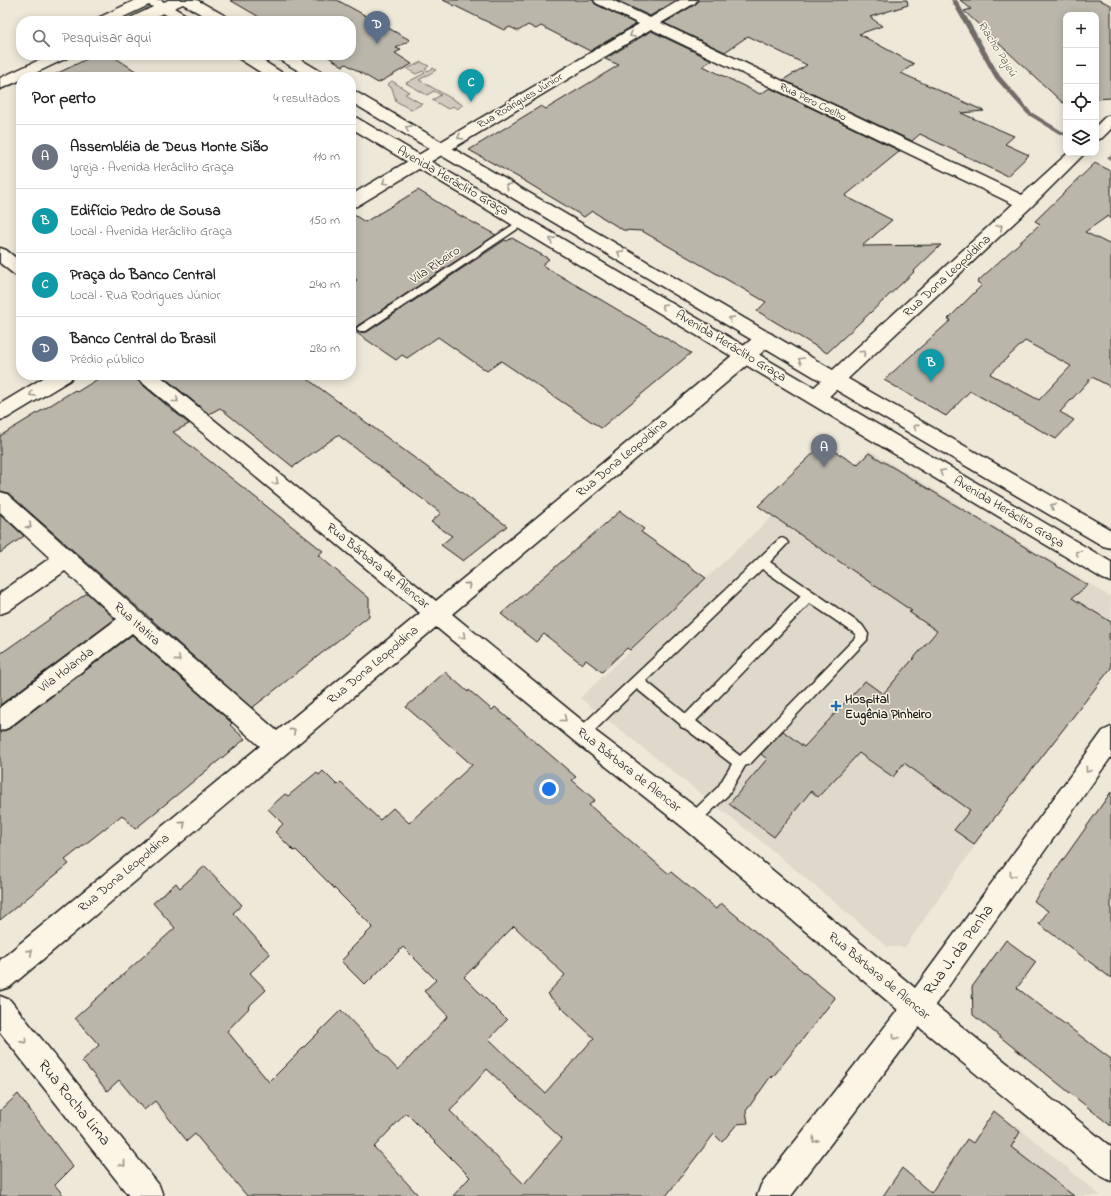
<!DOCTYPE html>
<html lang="pt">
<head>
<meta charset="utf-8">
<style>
  :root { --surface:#fff; --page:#f2f2f2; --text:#222; --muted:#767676; --line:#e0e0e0; --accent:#0f766e }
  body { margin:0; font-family:"Indie Flower",sans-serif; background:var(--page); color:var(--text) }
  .controls { position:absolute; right:12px; top:12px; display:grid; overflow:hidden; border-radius:8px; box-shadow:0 2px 10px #0003 }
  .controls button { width:36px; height:36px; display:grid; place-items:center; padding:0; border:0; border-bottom:1px solid var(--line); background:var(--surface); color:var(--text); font:20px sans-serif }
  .you { position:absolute; left:549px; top:789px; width:14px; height:14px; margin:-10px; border:3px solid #fff; border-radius:50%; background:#1a73e8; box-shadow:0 0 0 6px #1a73e833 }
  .badge { display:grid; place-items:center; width:26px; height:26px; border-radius:50%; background:var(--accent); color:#fff; font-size:13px; font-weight:700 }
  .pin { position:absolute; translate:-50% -33px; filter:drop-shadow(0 1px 2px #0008) }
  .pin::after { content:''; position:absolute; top:21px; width:14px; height:12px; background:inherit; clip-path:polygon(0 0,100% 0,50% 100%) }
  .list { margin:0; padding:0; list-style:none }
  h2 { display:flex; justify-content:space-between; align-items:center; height:52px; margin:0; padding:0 16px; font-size:17px }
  h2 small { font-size:13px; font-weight:400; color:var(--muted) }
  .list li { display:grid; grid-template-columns:26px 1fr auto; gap:12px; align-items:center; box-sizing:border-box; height:64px; padding:0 16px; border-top:1px solid var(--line) }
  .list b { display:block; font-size:15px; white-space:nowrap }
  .list p { margin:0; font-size:13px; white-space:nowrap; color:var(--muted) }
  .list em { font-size:13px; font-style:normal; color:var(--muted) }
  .icon { flex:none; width:22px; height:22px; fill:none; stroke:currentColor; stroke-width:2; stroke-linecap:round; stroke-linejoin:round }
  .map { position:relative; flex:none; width:1111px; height:1196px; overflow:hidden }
  .search { position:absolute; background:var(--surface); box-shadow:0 2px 10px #0003; left:16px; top:16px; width:340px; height:44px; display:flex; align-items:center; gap:10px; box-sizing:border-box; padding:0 14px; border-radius:16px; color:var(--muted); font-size:15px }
  .panel { position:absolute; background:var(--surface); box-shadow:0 2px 10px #0003; left:16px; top:72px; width:340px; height:308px; border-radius:16px }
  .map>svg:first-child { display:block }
  .built { fill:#ded9cb }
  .green { fill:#cfcabd; stroke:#76736c }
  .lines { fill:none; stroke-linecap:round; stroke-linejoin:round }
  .stream { fill:#6f6c67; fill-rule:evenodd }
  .building { fill:#bab6aa; stroke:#1c1c1c; fill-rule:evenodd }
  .lane-casing { stroke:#1c1c1c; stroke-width:3 }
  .street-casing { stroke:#1c1c1c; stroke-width:3 }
  .primary-casing { stroke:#1c1c1c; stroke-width:3 }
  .lane { fill:#fcf5e5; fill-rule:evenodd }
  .street { fill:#fcf5e5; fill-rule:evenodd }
  .primary { fill:#fcf5e5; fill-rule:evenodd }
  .oneway { stroke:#97938b }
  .poi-dot { fill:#1f6fb2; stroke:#fcf5e5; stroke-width:1.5 }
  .labels { text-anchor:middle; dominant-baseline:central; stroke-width:3; stroke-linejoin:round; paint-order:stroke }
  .far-street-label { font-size:11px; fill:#1c1c1c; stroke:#fcf5e5 }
  .far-water-label { font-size:12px; font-style:italic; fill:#5b5854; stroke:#fcf5e5 }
  .street-label { font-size:13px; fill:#1c1c1c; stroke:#fcf5e5 }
  .poi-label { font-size:13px; font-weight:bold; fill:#1c1c1c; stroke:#fcf5e5; text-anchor:start }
  .near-street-label { font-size:16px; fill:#1c1c1c; stroke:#fcf5e5 }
</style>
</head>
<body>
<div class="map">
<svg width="1111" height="1196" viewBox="0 0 1111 1196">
  <rect width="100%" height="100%" fill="#eee8d9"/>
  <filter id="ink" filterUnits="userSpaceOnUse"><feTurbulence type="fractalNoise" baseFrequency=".025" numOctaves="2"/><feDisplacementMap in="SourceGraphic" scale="8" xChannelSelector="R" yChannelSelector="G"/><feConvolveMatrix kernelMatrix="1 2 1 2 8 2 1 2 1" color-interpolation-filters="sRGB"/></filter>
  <g filter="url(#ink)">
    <path class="built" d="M 869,450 L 1111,597 L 1111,668 L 988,827 L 905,947 L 888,947 L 767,846 L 580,698 L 782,507 L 798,518 Z
      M 1017,1126 L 1101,1196 L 980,1196 Z"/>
    <path class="green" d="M 421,62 L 429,66 L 425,69 L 428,71 L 433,68 L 436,70 L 419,80 L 463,105 L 457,109 L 453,106 L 448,109 L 432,100 L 441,95 L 434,91 L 427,95 L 406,83 L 425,73 L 423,71 L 416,74 L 407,69 Z
      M 392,81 L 409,92 L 405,94 L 422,104 L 411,110 L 396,101 L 392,88 L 387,85 Z"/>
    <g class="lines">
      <path class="stream" d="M 951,0 L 957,0 L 1000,76 L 1031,112 L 1065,133 L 1065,135 L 1061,135 L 1027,114 L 995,78 Z
        M 1111,155 L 1111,160 L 1107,157 Z"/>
    </g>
    <path class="building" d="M 230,0 L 337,0 L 410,40 L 396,48 L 401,50 L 395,53 L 412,64 L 378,83 L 346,64 L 343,66 L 325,55 L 351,55 L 351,21 L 266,21 Z
      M 443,0 L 593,0 L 595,4 L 636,24 L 590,51 L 541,26 L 536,29 L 528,25 L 518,31 L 510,27 L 504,30 Z
      M 616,0 L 677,0 L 650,16 Z
      M 698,0 L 907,0 L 908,5 L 870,17 L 882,26 L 859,34 L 914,64 L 901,73 L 984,111 L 961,113 L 1014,136 L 1005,144 L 1029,155 L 1007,176 L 920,134 L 912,141 L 783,80 L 807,65 L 748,36 L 725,52 L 664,23 L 696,4 Z
      M 960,0 L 1099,0 L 1111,5 L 1111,98 L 1096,99 L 1096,15 L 1066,15 L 1066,102 L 1063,103 L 964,11 L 971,9 Z
      M 651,31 L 712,60 L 703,66 L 760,94 L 770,88 L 900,151 L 845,196 L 892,220 L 862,246 L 941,245 L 913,272 L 914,272 L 827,353 L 757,311 L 766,302 L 642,231 L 623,230 L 592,211 L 584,217 L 523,180 L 469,150 L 541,106 L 546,109 L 619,65 L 605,59 Z
      M 95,55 L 111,55 L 145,77 L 50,77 Z
      M 1095,163 L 1111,171 L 1111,220 L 1108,216 L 1085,232 L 1111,245 L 1111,387 L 1092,377 L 1060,412 L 1074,420 L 1056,439 L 970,391 L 946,416 L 884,380 L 951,320 L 948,319 L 982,285 L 977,282 L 1040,224 L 1035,221 ZM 1025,341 L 1071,366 L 1039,400 L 990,374 Z
      M 418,190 L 450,210 L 496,235 L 357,326 L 356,330 L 358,332 L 367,332 L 505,240 L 507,241 L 512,238 L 549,259 L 542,265 L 691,353 L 601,428 L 501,361 L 487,371 L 438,337 L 407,358 L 402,355 L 396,360 L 351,329 L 351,283 L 357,280 L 351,276 L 351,213 L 365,222 Z
      M 104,375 L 135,375 L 138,381 L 189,424 L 173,432 L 323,551 L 318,555 L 369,598 L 369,616 L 252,708 L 8,493 L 0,491 L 0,436 L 75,390 L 77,392 Z
      M 161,375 L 302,375 L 507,526 L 463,561 L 441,545 L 452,536 L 431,522 L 441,513 L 338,435 L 293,467 L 220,408 L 209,414 Z
      M 823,444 L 857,465 L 869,453 L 1088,585 L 1072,598 L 1111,622 L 1111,632 L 1109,634 L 1111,668 L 974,844 L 954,830 L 970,810 L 904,763 L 893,777 L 859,753 L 818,797 L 811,791 L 774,837 L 729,804 L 767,759 L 761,754 L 783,731 L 804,747 L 865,681 L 883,694 L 937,631 L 909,612 L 912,611 L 758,506 Z
      M 620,511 L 644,529 L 641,532 L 706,578 L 630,650 L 627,648 L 602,672 L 586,660 L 582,664 L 544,634 L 536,642 L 501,614 Z
      M 0,514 L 24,536 L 0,553 Z
      M 87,593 L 115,619 L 0,705 L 0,654 Z
      M 132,635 L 232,723 L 230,725 L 245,739 L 135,829 L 122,815 L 65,860 L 69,864 L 0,920 L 0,732 L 9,729 Z
      M 445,672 L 468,692 L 469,690 L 492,710 L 495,707 L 576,777 L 572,780 L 595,800 L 589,805 L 669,874 L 671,872 L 716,909 L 721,903 L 835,998 L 772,1078 L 771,1076 L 746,1111 L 748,1123 L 737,1124 L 722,1142 L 714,1134 L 666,1196 L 453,1196 L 470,1177 L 406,1113 L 374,1147 L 419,1196 L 247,1196 L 195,1134 L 187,1141 L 155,1101 L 144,1110 L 119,1080 L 107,1091 L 82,1061 L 99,1045 L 75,1018 L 175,928 L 153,903 L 176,883 L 180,888 L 205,866 L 242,905 L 233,913 L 270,954 L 250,973 L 266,990 L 248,1007 L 249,1008 L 227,1031 L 269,1082 L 341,1010 L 398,1070 L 448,1016 L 424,991 L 436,980 L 403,947 L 365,985 L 341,961 L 348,954 L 347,953 L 373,927 L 296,850 L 294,851 L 275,832 L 283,824 L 268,809 L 285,794 L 288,796 L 317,772 L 319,775 L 323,771 L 337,785 L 340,782 L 380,820 L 393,808 L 409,823 L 472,765 L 406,707 ZM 514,926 L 565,975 L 547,994 L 594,1038 L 545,1093 L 489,1039 L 507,1020 L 464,977 ZM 487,1069 L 562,1139 L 524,1184 L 450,1111 Z
      M 1111,792 L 1111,978 L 1039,924 L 1048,911 L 1034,901 Z
      M 1006,940 L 1036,962 L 1017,988 L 1111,1059 L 1111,1126 L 973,1015 L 972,987 Z
      M 18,1094 L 73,1167 L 55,1185 L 64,1196 L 0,1196 L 0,1111 Z
      M 994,1111 L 1020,1132 L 1011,1147 L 1074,1196 L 883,1196 L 902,1168 L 931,1193 L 967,1139 L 973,1143 Z"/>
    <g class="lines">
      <defs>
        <path id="lane" d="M 522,219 L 527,222 L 525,224 L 366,331 L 358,331 L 357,329 L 358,327 Z
          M 782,538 L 786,540 L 788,543 L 770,562 L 862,625 L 868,634 L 867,640 L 751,763 L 745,766 L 728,795 L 698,824 L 693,826 L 688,824 L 686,820 L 688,816 L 718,787 L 732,764 L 686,729 L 681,727 L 680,724 L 637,689 L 587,738 L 582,740 L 577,738 L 576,734 L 577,730 L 778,540 ZM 762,569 L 801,596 L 686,714 L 646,681 ZM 810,603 L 854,633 L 856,635 L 855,638 L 740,756 L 696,721 Z"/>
        <path id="street" d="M 594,0 L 612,0 L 650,18 L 680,0 L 697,0 L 695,3 L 661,23 L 1022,195 L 1068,153 L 1085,153 L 1031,207 L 823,402 L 816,404 L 809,402 L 806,397 L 809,392 L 1013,204 L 651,29 L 357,206 L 351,207 L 351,195 L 639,24 L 596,3 Z
          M 1111,115 L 1111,129 L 1102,138 L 1096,140 L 1096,126 L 1105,117 Z
          M 0,248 L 6,250 L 21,262 L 21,277 L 15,275 L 0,263 Z
          M 765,333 L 772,334 L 774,339 L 772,344 L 452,614 L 590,727 L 702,812 L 915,988 L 1103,731 L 1111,727 L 1111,757 L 935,1005 L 1111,1147 L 1111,1181 L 1101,1176 L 919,1027 L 791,1196 L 757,1196 L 761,1185 L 898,1010 L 684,828 L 574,741 L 436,627 L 10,987 L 0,990 L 0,960 L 260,746 L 132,633 L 8,728 L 0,731 L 0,707 L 117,619 L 65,571 L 8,611 L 0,614 L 0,593 L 50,558 L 0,512 L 0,492 L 7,494 L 141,613 L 277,731 L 420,613 L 139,380 L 136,375 L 159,375 L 436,601 L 758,334 Z
          M 48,375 L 73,375 L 70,380 L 7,418 L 0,420 L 0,404 Z
          M 0,996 L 10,1000 L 159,1185 L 163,1196 L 129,1196 L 0,1032 Z"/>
        <path id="primary" d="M 136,0 L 161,0 L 164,2 L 168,0 L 197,0 L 229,18 L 231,21 L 213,21 L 183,4 L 174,8 L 191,18 L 193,21 L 176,21 L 163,13 L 147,21 L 128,21 L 130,18 L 153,7 L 149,5 L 115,21 L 96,21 L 98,18 Z
          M 50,55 L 69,55 L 67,58 L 27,77 L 21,77 L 21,80 L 0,89 L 0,78 Z
          M 236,55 L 254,55 L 284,74 L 287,77 L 268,77 L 238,58 Z
          M 275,55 L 293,55 L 325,74 L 328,77 L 309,77 L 277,58 Z
          M 351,90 L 356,92 L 874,394 L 1111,530 L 1111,548 L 1103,546 L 860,404 L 351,102 Z
          M 351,116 L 357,118 L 1111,562 L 1111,582 L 1103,579 L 351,128 Z"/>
      </defs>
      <use href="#lane" class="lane-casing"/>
      <use href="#street" class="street-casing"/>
      <use href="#primary" class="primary-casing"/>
      <use href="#lane" class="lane"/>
      <use href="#street" class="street"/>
      <use href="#primary" class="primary"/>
    </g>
    <defs><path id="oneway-chevron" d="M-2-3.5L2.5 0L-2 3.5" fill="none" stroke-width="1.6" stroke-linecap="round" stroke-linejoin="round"/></defs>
    <g class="oneway">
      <use href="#oneway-chevron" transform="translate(632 35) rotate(149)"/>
      <use href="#oneway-chevron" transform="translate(408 128) rotate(-150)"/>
      <use href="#oneway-chevron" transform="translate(460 137) rotate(149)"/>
      <use href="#oneway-chevron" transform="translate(385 182) rotate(149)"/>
      <use href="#oneway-chevron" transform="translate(508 186) rotate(-149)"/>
      <use href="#oneway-chevron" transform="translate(1000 227) rotate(-43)"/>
      <use href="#oneway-chevron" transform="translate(552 240) rotate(-149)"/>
      <use href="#oneway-chevron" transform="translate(620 253) rotate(-149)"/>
      <use href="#oneway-chevron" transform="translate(664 306) rotate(-149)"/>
      <use href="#oneway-chevron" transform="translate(731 319) rotate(-149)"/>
      <use href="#oneway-chevron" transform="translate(863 353) rotate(-43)"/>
      <use href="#oneway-chevron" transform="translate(801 360) rotate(-150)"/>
      <use href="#oneway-chevron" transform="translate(32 394) rotate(149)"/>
      <use href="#oneway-chevron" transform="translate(176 400) rotate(39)"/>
      <use href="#oneway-chevron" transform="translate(916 427) rotate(-150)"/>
      <use href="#oneway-chevron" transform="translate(942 472) rotate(-149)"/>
      <use href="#oneway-chevron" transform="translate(276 482) rotate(39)"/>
      <use href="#oneway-chevron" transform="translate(1053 506) rotate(-150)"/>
      <use href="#oneway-chevron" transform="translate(29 526) rotate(42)"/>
      <use href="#oneway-chevron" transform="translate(1078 553) rotate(-149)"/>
      <use href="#oneway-chevron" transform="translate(468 585) rotate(-40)"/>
      <use href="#oneway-chevron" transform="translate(463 636) rotate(39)"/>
      <use href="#oneway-chevron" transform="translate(178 659) rotate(41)"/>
      <use href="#oneway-chevron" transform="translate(564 719) rotate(39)"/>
      <use href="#oneway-chevron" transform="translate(293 731) rotate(-40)"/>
      <use href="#oneway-chevron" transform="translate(1088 770) rotate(126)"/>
      <use href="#oneway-chevron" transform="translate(183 824) rotate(-40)"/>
      <use href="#oneway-chevron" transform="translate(1012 875) rotate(126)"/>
      <use href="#oneway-chevron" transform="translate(30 952) rotate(-40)"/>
      <use href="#oneway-chevron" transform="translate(895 1037) rotate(128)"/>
      <use href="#oneway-chevron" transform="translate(24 1041) rotate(51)"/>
      <use href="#oneway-chevron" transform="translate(815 1140) rotate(128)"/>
      <use href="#oneway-chevron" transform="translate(123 1164) rotate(51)"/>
    </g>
  </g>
  <path class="poi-dot" d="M834 700h4v4h4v4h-4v4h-4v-4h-4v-4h4z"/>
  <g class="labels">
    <g class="far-street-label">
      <text transform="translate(520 101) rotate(-31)">Rua Rodrigues Júnior</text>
      <text transform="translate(813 102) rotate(26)">Rua Pero Coelho</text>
    </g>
    <g class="far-water-label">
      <text transform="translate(997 49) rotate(58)">Riacho Pajeú</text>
    </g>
    <g class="street-label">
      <text transform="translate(453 181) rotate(30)">Avenida Heráclito Graça</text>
      <text transform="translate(435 265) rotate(-34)">Vila Ribeiro</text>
      <text transform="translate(947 276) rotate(-43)">Rua Dona Leopoldina</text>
      <text transform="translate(731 346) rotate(31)">Avenida Heráclito Graça</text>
      <text transform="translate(622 458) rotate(-40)">Rua Dona Leopoldina</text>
      <text transform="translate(1009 512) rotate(31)">Avenida Heráclito Graça</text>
      <text transform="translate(378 566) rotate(39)">Rua Bárbara de Alencar</text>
      <text transform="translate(137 624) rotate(42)">Rua Itatira</text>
      <text transform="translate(373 665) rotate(-40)">Rua Dona Leopoldina</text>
      <text transform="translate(66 670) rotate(-37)">Vila Holanda</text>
      <text transform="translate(629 770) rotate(38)">Rua Bárbara de Alencar</text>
      <text transform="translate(124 873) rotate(-40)">Rua Dona Leopoldina</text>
      <text transform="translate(879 976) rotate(40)">Rua Bárbara de Alencar</text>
    </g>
    <g class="poi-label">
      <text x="845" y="699">Hospital<tspan x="845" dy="15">Eugênia Pinheiro</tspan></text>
    </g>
    <g class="near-street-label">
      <text transform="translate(959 950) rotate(-54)">Rua J. da Penha</text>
      <text transform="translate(74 1103) rotate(51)">Rua Rocha Lima</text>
    </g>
  </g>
</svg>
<div class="controls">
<button>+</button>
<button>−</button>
<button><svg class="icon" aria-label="locate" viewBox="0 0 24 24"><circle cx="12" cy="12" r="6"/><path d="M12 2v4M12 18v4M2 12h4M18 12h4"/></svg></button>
<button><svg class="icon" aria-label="layers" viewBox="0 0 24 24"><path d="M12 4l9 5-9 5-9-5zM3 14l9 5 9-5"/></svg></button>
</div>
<div class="you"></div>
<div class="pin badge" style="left:824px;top:467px;background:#6b7280">A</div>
<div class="pin badge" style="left:931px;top:382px;background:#0f9aa8">B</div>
<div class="pin badge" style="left:471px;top:102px;background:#0f9aa8">C</div>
<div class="pin badge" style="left:377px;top:44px;background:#5c6f8a">D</div>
<div class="search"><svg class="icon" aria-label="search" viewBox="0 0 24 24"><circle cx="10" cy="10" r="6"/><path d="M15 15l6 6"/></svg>Pesquisar aqui</div>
<section class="panel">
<h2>Por perto<small>4 resultados</small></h2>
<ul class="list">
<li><span class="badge" style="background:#6b7280">A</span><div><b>Assembléia de Deus Monte Sião</b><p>Igreja · Avenida Heráclito Graça</p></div><em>110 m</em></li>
<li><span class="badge" style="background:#0f9aa8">B</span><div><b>Edifício Pedro de Sousa</b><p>Local · Avenida Heráclito Graça</p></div><em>150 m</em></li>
<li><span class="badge" style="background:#0f9aa8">C</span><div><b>Praça do Banco Central</b><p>Local · Rua Rodrigues Júnior</p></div><em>240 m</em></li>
<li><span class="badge" style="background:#5c6f8a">D</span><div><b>Banco Central do Brasil</b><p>Prédio público</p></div><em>280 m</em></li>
</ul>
</section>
</div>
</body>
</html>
